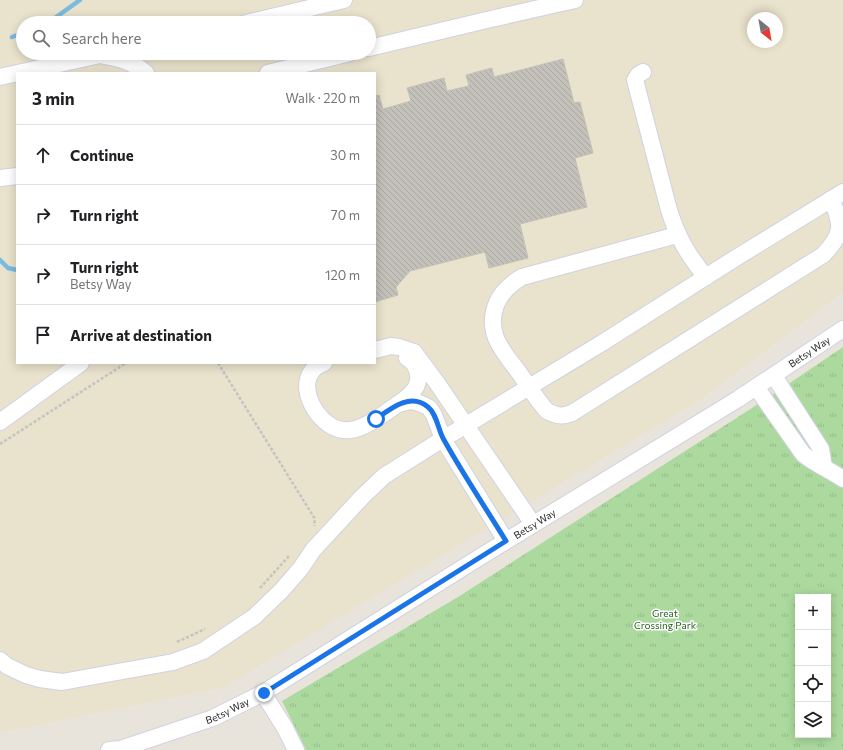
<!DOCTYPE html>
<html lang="en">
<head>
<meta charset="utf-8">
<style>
  :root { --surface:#fff; --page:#f6f6f6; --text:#202124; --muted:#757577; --line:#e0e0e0 }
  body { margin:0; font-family:Commissioner,sans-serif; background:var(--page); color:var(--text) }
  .controls { position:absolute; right:12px; bottom:12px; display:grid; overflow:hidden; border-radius:0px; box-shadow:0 2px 10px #0003 }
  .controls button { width:36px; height:36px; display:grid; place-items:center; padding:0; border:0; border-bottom:1px solid var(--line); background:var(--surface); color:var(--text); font:20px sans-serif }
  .compass { position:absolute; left:747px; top:12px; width:36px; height:36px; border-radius:50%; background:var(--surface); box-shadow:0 2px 10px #0003; rotate:149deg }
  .stop { position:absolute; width:12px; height:12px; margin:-9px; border:3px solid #1a73e8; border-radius:50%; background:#fff }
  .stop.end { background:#1a73e8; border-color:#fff; box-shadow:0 1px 4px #0008 }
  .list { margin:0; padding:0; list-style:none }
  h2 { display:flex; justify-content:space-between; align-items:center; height:52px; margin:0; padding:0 16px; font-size:17px }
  h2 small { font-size:13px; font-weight:400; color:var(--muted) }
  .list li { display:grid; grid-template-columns:26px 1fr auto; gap:12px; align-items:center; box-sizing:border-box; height:60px; padding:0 16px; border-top:1px solid var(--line) }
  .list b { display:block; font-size:15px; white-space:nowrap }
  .list p { margin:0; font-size:13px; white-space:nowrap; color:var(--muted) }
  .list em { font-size:13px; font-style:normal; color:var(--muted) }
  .icon { flex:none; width:22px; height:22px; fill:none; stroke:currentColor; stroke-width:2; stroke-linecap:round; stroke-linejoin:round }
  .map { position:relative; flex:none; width:843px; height:750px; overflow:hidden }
  .search { position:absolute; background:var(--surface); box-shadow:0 2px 10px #0003; left:16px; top:16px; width:360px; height:44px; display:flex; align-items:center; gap:10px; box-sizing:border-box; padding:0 14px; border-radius:22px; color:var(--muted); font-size:15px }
  .panel { position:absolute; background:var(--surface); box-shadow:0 2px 10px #0003; left:16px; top:72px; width:360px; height:292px; border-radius:0px }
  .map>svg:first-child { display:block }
  .education { fill:#e9e2cc; fill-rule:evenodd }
  .park { fill:url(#park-tufts); fill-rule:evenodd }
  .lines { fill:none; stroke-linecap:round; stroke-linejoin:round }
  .stream { stroke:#7abbe0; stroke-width:4.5 }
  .building { fill:url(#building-back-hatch); stroke:#c4c0b6 }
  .minor-casing { stroke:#d1d2e0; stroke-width:18 }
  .path { stroke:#c3c3c3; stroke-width:2.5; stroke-dasharray:3 2; stroke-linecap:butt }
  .minor { stroke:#fff; stroke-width:16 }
  .route { stroke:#1a73e8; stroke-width:5 }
  .labels { text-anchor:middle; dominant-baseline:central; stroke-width:3; stroke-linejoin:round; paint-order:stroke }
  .street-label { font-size:10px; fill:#282828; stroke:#fff }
  .park-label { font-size:10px; fill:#285c21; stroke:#fff }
</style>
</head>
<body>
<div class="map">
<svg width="843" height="750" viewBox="0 0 843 750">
  <defs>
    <pattern id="park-tufts" width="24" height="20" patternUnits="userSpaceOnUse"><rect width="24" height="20" fill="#acda9e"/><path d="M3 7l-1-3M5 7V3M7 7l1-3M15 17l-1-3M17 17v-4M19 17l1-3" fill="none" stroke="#94bb88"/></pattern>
    <pattern id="building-back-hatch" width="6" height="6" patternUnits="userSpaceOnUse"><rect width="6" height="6" fill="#c4c1bb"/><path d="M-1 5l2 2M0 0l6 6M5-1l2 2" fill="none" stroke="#a8a6a1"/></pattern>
  </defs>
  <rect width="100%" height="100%" fill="#e9e4db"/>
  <path class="education" d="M 0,0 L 843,0 L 843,292 L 704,397 L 224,687 L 0,733 ZM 753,18 L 777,18 L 777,42 L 753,42 ZM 23,23 L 369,23 L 369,53 L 23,53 ZM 17,73 L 375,73 L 375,363 L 17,363 Z"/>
  <path class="park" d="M 843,347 L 843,750 L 306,750 L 282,701 L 458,597 L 772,395 ZM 798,597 L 828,597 L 828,735 L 798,735 Z"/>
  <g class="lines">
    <path class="stream" d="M 48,23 L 80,0
      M 12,37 L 23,33
      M 0,260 L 8,268 L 17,270"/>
  </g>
  <path class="building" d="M 563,59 L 574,103 L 580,102 L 593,153 L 575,158 L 587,207 L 520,224 L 528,258 L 489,268 L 485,252 L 410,271 L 396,287 L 398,295 L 375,302 L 375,96 L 379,95 L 383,109 L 411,101 L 407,88 L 444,78 L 447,91 L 469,86 L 466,75 L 492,68 L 494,77 Z"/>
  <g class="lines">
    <defs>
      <g id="minor">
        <path d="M 246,23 L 344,0"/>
        <path d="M 369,48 L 491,19 L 575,0"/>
        <path d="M 100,55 C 119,58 131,61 146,73"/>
        <path d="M 643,72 L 638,75 L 635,80 L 669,210 C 678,238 687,254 706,277"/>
        <path d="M 268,73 L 350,53"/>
        <path d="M 0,77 L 109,53"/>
        <path d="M 0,178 L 17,176"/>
        <path d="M 677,235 L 522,277 C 510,284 501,292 496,305 C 485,334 504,352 520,374 C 529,387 537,400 547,411 C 557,416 562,417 572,413 L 823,255 C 843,234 843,226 831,199"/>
        <path d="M 375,350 L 391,346 L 399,347 L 414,352 L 437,383 L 533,524"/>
        <path d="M 324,363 C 289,375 315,427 343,430 C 359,432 376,419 388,411 C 398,403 409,399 416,387 C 421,377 417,363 407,358"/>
        <path d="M 774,376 L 821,449 L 824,467"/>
        <path d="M 756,387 L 803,454 C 815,464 830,470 843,479"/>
        <path d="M 398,404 L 411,401 L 419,403 L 428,407 L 430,409 L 434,415 L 443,439 L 506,541"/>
        <path d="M 0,422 L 81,363"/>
        <path d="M 0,660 L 7,666 L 26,675 L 40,679 L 62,682 L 173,662 L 203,651 L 254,617 L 282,590 L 301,568 L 313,550 L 362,497 L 384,476 L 438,442 L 602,343 L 734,259 L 843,192"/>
        <path d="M 263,693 L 285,728 L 296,750"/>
        <path id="s1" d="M 109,750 L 120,749 L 213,718 L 263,693 L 480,557 L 738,399 L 843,329"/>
      </g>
    </defs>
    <use href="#minor" class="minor-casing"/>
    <path class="path" d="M 218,363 L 315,519 L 314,526
      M 0,444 L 126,363
      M 260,588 L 289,556
      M 177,642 L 205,629"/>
    <use href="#minor" class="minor"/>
  </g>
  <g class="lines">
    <path class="route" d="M 264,693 L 506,541 C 485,507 463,474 444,440 C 438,430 437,414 428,407 C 410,392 390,409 376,419"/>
  </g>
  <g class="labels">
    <g class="street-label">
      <text stroke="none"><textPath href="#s1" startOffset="809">Betsy Way</textPath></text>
      <text stroke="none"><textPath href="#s1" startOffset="485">Betsy Way</textPath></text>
      <text stroke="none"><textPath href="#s1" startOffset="125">Betsy Way</textPath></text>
    </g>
    <g class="park-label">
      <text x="665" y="613">Great<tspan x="665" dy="12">Crossing Park</tspan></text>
    </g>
  </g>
</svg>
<div class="controls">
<button>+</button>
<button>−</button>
<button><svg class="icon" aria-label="locate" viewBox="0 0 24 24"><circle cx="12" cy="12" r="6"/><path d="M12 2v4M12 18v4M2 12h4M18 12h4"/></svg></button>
<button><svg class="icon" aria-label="layers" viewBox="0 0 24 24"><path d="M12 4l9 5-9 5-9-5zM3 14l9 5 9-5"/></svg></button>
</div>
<svg class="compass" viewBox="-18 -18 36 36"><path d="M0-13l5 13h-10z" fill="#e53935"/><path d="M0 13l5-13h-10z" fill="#757577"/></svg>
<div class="stop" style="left:376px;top:419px"></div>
<div class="stop end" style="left:264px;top:693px"></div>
<div class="search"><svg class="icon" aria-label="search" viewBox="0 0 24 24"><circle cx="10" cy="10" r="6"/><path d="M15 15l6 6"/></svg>Search here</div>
<section class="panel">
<h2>3 min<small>Walk · 220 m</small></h2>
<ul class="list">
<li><svg class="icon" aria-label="ahead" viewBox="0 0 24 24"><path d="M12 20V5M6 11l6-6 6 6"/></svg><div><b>Continue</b></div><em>30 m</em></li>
<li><svg class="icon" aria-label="right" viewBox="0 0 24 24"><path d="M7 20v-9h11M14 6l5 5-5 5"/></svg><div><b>Turn right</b></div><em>70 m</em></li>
<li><svg class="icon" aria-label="right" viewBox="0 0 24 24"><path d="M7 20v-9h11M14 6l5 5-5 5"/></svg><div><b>Turn right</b><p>Betsy Way</p></div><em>120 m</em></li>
<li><svg class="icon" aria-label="arrive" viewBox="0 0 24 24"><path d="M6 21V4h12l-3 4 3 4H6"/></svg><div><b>Arrive at destination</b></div></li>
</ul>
</section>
</div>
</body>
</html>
